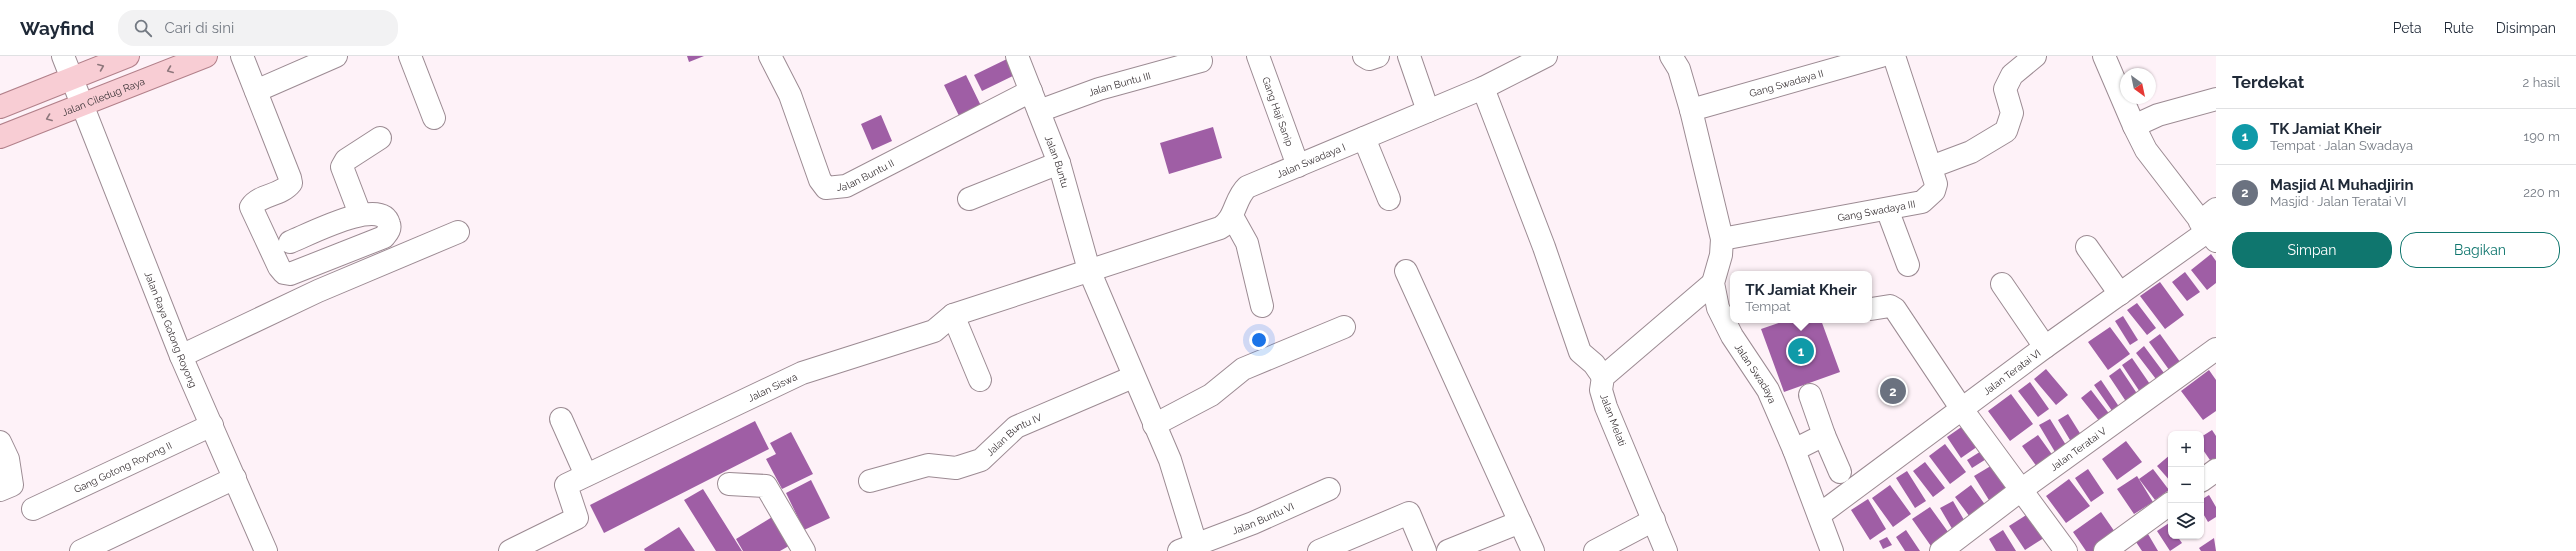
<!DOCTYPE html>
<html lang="id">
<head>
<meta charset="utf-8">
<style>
  :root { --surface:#fff; --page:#f2f2f3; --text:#1f2937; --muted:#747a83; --line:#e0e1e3; --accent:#0f766e }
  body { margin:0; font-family:Raleway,sans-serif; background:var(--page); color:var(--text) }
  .controls { position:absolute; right:12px; bottom:12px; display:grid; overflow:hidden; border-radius:8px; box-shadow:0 1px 3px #0004 }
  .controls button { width:36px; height:36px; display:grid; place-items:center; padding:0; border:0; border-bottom:1px solid var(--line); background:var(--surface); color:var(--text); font:20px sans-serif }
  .compass { position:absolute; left:2120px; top:12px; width:36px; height:36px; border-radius:50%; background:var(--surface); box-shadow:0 1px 3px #0004; rotate:147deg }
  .you { position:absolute; left:1259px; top:284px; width:14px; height:14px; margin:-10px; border:3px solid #fff; border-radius:50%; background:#1a73e8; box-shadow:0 0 0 6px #1a73e833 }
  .badge { display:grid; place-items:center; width:26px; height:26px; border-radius:50%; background:var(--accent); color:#fff; font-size:13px; font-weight:700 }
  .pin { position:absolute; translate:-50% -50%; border:2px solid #fff; box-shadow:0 1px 4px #0006 }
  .popup { position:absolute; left:1730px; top:215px; width:142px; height:52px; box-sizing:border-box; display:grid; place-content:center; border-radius:8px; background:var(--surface); filter:drop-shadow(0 1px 3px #0005); font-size:13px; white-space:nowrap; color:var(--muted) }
  .popup b { font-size:15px; color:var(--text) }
  .popup::after { content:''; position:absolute; left:50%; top:100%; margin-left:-8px; border:8px solid transparent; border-top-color:var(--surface) }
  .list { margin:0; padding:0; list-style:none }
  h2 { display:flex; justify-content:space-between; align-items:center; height:52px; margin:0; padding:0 16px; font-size:17px }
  h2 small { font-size:13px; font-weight:400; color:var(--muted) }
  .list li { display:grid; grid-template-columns:26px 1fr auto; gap:12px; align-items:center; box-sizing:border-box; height:56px; padding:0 16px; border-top:1px solid var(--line) }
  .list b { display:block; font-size:15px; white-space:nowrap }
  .list p { margin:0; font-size:13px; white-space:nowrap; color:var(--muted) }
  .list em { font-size:13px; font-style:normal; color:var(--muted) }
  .actions { display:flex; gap:8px; padding:12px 16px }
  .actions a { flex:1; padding:9px 0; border:1px solid var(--accent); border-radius:16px; text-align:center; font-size:14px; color:var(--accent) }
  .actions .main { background:var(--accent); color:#fff }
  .icon { flex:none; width:22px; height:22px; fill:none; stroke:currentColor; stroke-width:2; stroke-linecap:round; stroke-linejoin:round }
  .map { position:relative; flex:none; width:2216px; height:495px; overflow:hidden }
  header { display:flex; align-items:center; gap:24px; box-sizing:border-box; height:56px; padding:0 20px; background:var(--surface); border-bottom:1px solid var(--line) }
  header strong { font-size:19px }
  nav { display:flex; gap:22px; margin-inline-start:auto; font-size:14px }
  .search { width:280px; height:36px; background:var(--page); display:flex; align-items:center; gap:10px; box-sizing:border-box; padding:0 14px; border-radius:16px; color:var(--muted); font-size:15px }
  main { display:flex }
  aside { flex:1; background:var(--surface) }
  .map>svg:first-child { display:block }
  .building { fill:#9f5ea5 }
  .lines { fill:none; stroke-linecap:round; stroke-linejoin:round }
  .minor-casing { stroke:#9c8b93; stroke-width:24 }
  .major-casing { stroke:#b2808a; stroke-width:24 }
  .minor { stroke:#fff; stroke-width:22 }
  .major { stroke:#f8cdd4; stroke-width:22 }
  .oneway { stroke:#8e777c }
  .labels { text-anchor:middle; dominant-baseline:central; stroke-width:4; stroke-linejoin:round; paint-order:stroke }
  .street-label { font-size:10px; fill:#383134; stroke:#fff }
</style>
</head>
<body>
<header>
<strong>Wayfind</strong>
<div class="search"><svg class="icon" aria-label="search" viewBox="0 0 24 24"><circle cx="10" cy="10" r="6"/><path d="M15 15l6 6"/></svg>Cari di sini</div>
<nav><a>Peta</a><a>Rute</a><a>Disimpan</a></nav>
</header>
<main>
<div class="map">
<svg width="2216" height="495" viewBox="0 0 2216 495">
  <rect width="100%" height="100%" fill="#fef2f8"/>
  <path class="building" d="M 687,0 L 704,0 L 689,6 Z
    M 1011,1 L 1019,17 L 982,35 L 974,19 Z
    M 966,19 L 984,56 L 962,66 L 944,29 Z
    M 881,59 L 892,85 L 872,94 L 861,68 Z
    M 1213,71 L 1222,102 L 1169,118 L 1160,87 Z
    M 2211,198 L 2216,205 L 2216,227 L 2207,234 L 2191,214 Z
    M 2185,216 L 2200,236 L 2187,245 L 2172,226 Z
    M 2160,226 L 2184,259 L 2165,273 L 2140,240 Z
    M 2137,247 L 2156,272 L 2147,279 L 2127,254 Z
    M 2123,260 L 2138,284 L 2130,289 L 2115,265 Z
    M 1787,264 L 1821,264 L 1840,316 L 1784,336 L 1761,273 Z
    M 2110,271 L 2130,298 L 2108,314 L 2088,286 Z
    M 2160,278 L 2183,310 L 2172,318 L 2149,286 Z
    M 2144,290 L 2167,321 L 2159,327 L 2136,297 Z
    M 2132,302 L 2154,334 L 2144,342 L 2122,309 Z
    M 2120,312 L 2142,345 L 2131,353 L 2109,320 Z
    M 2046,313 L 2068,339 L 2056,349 L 2034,323 Z
    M 2209,314 L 2216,324 L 2216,355 L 2203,364 L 2181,335 Z
    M 2101,324 L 2124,358 L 2117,362 L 2094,329 Z
    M 2030,326 L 2049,353 L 2038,361 L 2018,335 Z
    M 2091,334 L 2114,364 L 2104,371 L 2081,342 Z
    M 2011,338 L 2033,368 L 2010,385 L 1988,355 Z
    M 2068,358 L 2083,382 L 2073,389 L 2058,364 Z
    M 2050,363 L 2069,394 L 2058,401 L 2039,369 Z
    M 755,365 L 769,393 L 604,477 L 590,449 Z
    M 1970,365 L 1984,386 L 1961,402 L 1947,381 Z
    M 2212,374 L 2216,380 L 2216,404 L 2212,407 L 2201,391 L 2201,381 Z
    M 791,376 L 813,418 L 782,433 L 766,403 L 776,398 L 770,387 Z
    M 2038,379 L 2056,404 L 2040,415 L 2022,390 Z
    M 2126,385 L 2142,406 L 2117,424 L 2102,403 Z
    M 1945,388 L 1966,416 L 1950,428 L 1929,400 Z
    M 1986,392 L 1991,400 L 1972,412 L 1967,404 Z
    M 2171,398 L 2171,426 L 2157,410 Z
    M 1999,405 L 2016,433 L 1992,449 L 1974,420 Z
    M 1925,406 L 1945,432 L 1933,441 L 1913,415 Z
    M 2088,413 L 2104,437 L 2091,446 L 2075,422 Z
    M 2153,413 L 2169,434 L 2155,444 L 2139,423 Z
    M 1907,415 L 1926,445 L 1915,452 L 1896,422 Z
    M 2137,420 L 2153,446 L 2134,458 L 2117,433 Z
    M 2069,423 L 2090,450 L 2066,467 L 2046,440 Z
    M 811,424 L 830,462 L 804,474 L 786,437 Z
    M 1890,429 L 1911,458 L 1893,471 L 1872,442 Z
    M 1971,429 L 1986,450 L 1970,461 L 1955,441 Z
    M 703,433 L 742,495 L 716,495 L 684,444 Z
    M 2209,439 L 2216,451 L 2216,461 L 2208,466 L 2201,454 L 2201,444 Z
    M 1868,443 L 1886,473 L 1870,484 L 1851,454 Z
    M 1953,445 L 1967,469 L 1954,476 L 1940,452 Z
    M 1930,451 L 1951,480 L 1933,493 L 1912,463 Z
    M 2031,456 L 2047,480 L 2025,494 L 2009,470 Z
    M 2101,456 L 2117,479 L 2093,495 L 2086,495 L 2073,476 Z
    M 777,458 L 794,487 L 780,495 L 743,495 L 736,483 Z
    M 2169,467 L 2171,480 L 2177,480 L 2182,487 L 2170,495 L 2157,475 Z
    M 679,471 L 695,495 L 645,495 L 644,493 Z
    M 1906,474 L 1920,495 L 1905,495 L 1896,481 Z
    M 2003,474 L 2016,495 L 1996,495 L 1989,483 Z
    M 2148,478 L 2158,495 L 2142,495 L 2136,486 Z
    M 1887,481 L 1892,489 L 1883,493 L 1879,485 Z
    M 2214,482 L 2216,495 L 2201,495 L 2199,492 Z"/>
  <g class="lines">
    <defs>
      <g id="minor">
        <path id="s1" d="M 63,0 L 181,300 L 266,495"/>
        <path d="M 242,0 L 290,122 L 291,127 C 281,140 260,138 251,151 L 279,211 L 284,217 L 290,218 L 384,181 C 387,177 391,173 389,168 C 381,140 308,179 290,186"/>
        <path d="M 410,0 L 434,62"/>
        <path id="s2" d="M 770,0 L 790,39 L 820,124 L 826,132 L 846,130 L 1031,35"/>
        <path id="s3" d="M 1017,0 L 1059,107 L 1089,214 L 1170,404 L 1198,495"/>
        <path id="s4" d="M 1258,0 L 1298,110"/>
        <path d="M 1364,0 L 1369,3 L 1378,0"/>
        <path d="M 1409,0 L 1428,55"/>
        <path id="s5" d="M 1671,0 L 1679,13 L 1691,54 L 1722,183 L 1721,199 L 1713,227 L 1718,252 L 1732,280 L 1768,334 L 1794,394 L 1832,495"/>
        <path d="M 2104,0 L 2134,70"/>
        <path d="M 1483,32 L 1544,191 L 1580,296 L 1594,308 L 1603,321"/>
        <path d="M 256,35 L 336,0"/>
        <path d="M 2216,43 L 2158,59 L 2134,70 L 2146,94 L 2216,185"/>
        <path id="s6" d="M 1691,54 L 1881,0"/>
        <path id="s7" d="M 1039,55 L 1099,33 L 1201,5"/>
        <path d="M 1364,82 L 1389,143"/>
        <path d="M 1931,111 L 1971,96 L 2006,75 L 2012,57 L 2005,33 L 2012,19 L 2035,0"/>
        <path d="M 969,143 L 1059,107"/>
        <path d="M 1887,153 L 1908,209"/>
        <path d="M 360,158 L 342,111 L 346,104 L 380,82"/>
        <path d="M 1232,160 L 1247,187 L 1262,250"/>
        <path d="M 2200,166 L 2216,153"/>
        <path id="s8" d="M 1722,183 L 1922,146 L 1934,135 L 1936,128 L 1894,0"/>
        <path d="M 2087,191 L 2120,238"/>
        <path d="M 1406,215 L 1533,495"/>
        <path d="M 2002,228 L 2045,291"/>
        <path d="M 1871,253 L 1890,250 L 1895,253 L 1961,352 L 2066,495"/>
        <path d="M 953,259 L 980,324"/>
        <path d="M 181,300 L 318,235 L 458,176"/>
        <path d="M 561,363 L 586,419"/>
        <path d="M 1154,369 L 1211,339 L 1243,313 L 1344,271"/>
        <path d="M 1824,379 L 1840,416"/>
        <path d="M 0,386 L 8,403 L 12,429 L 0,434"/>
        <path d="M 1794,394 L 1824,379 L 1810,339"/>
        <path id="s9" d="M 870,425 L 928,409 L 956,412 L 981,404 L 1016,371 L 1133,321"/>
        <path d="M 2201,425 L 2216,414"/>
        <path d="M 729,428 L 766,430 L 804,495"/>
        <path id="s10" d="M 33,453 L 212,369"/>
        <path id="s11" d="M 1819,459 L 2045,291 L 2208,175"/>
        <path d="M 81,495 L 235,422"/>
        <path id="s12" d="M 510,495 L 577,462 L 566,429 L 802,317 L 934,275 L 953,259 L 1220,172 C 1236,163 1234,143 1247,131 L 1483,32 L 1546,0"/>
        <path id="s13" d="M 1179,495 L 1253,467 L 1329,433"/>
        <path d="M 1319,495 L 1409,457 L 1425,495"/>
        <path d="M 1448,495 L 1520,466"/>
        <path d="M 1595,495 L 1654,464"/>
        <path d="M 1666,495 L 1606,351 L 1601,334 L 1603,321 L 1713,227"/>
        <path id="s14" d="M 1941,495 L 2021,434 L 2216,293"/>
        <path d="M 2105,495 L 2171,447"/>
      </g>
      <g id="major">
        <path d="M 0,51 L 128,0"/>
        <path id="s15" d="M 0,81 L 206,0"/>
      </g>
    </defs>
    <use href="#minor" class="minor-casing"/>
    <use href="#major" class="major-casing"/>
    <use href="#minor" class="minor"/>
    <use href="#major" class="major"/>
  </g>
  <defs><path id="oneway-chevron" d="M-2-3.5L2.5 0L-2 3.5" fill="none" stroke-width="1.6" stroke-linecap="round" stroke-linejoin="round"/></defs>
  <g class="oneway">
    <use href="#oneway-chevron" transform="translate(101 11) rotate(-22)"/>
    <use href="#oneway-chevron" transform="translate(170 14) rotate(158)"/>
    <use href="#oneway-chevron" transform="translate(49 62) rotate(159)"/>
  </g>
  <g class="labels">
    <g class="street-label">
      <text stroke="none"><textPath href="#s6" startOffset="99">Gang Swadaya II</textPath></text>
      <text stroke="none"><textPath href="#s7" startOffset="85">Jalan Buntu III</textPath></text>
      <text stroke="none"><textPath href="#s15" startOffset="111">Jalan Ciledug Raya</textPath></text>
      <text stroke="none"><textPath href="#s4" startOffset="59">Gang Haji Sanip</textPath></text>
      <text stroke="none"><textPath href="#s12" startOffset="934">Jalan Swadaya I</textPath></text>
      <text stroke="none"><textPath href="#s3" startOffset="113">Jalan Buntu</textPath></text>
      <text stroke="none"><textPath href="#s2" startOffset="186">Jalan Buntu II</textPath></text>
      <text stroke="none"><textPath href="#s8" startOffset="157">Gang Swadaya III</textPath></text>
      <text stroke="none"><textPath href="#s1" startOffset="294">Jalan Raya Gotong Royong</textPath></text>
      <text stroke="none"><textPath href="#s11" startOffset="240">Jalan Teratai VI</textPath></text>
      <text stroke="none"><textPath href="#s5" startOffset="337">Jalan Swadaya</textPath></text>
      <text stroke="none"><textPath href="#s12" startOffset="338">Jalan Siswa</textPath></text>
      <text transform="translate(1613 364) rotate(69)">Jalan Melati</text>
      <text stroke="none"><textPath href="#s9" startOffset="157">Jalan Buntu IV</textPath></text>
      <text stroke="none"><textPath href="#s14" startOffset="171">Jalan Teratai V</textPath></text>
      <text stroke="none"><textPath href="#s10" startOffset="99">Gang Gotong Royong II</textPath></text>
      <text stroke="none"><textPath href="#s13" startOffset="90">Jalan Buntu VI</textPath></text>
    </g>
  </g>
</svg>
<div class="controls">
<button>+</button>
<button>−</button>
<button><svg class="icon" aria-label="layers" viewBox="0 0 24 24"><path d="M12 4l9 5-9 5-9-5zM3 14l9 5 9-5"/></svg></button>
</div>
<svg class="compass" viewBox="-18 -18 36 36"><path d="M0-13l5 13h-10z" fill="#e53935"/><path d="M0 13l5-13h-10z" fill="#747a83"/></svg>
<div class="you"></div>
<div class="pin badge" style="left:1801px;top:295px;background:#0f9aa8">1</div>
<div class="popup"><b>TK Jamiat Kheir</b>Tempat</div>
<div class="pin badge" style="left:1893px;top:335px;background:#6b7280">2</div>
</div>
<aside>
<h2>Terdekat<small>2 hasil</small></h2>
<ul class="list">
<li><span class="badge" style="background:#0f9aa8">1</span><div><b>TK Jamiat Kheir</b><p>Tempat · Jalan Swadaya</p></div><em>190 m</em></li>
<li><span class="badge" style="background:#6b7280">2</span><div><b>Masjid Al Muhadjirin</b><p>Masjid · Jalan Teratai VI</p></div><em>220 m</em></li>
</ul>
<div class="actions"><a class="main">Simpan</a><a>Bagikan</a></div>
</aside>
</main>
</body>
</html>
